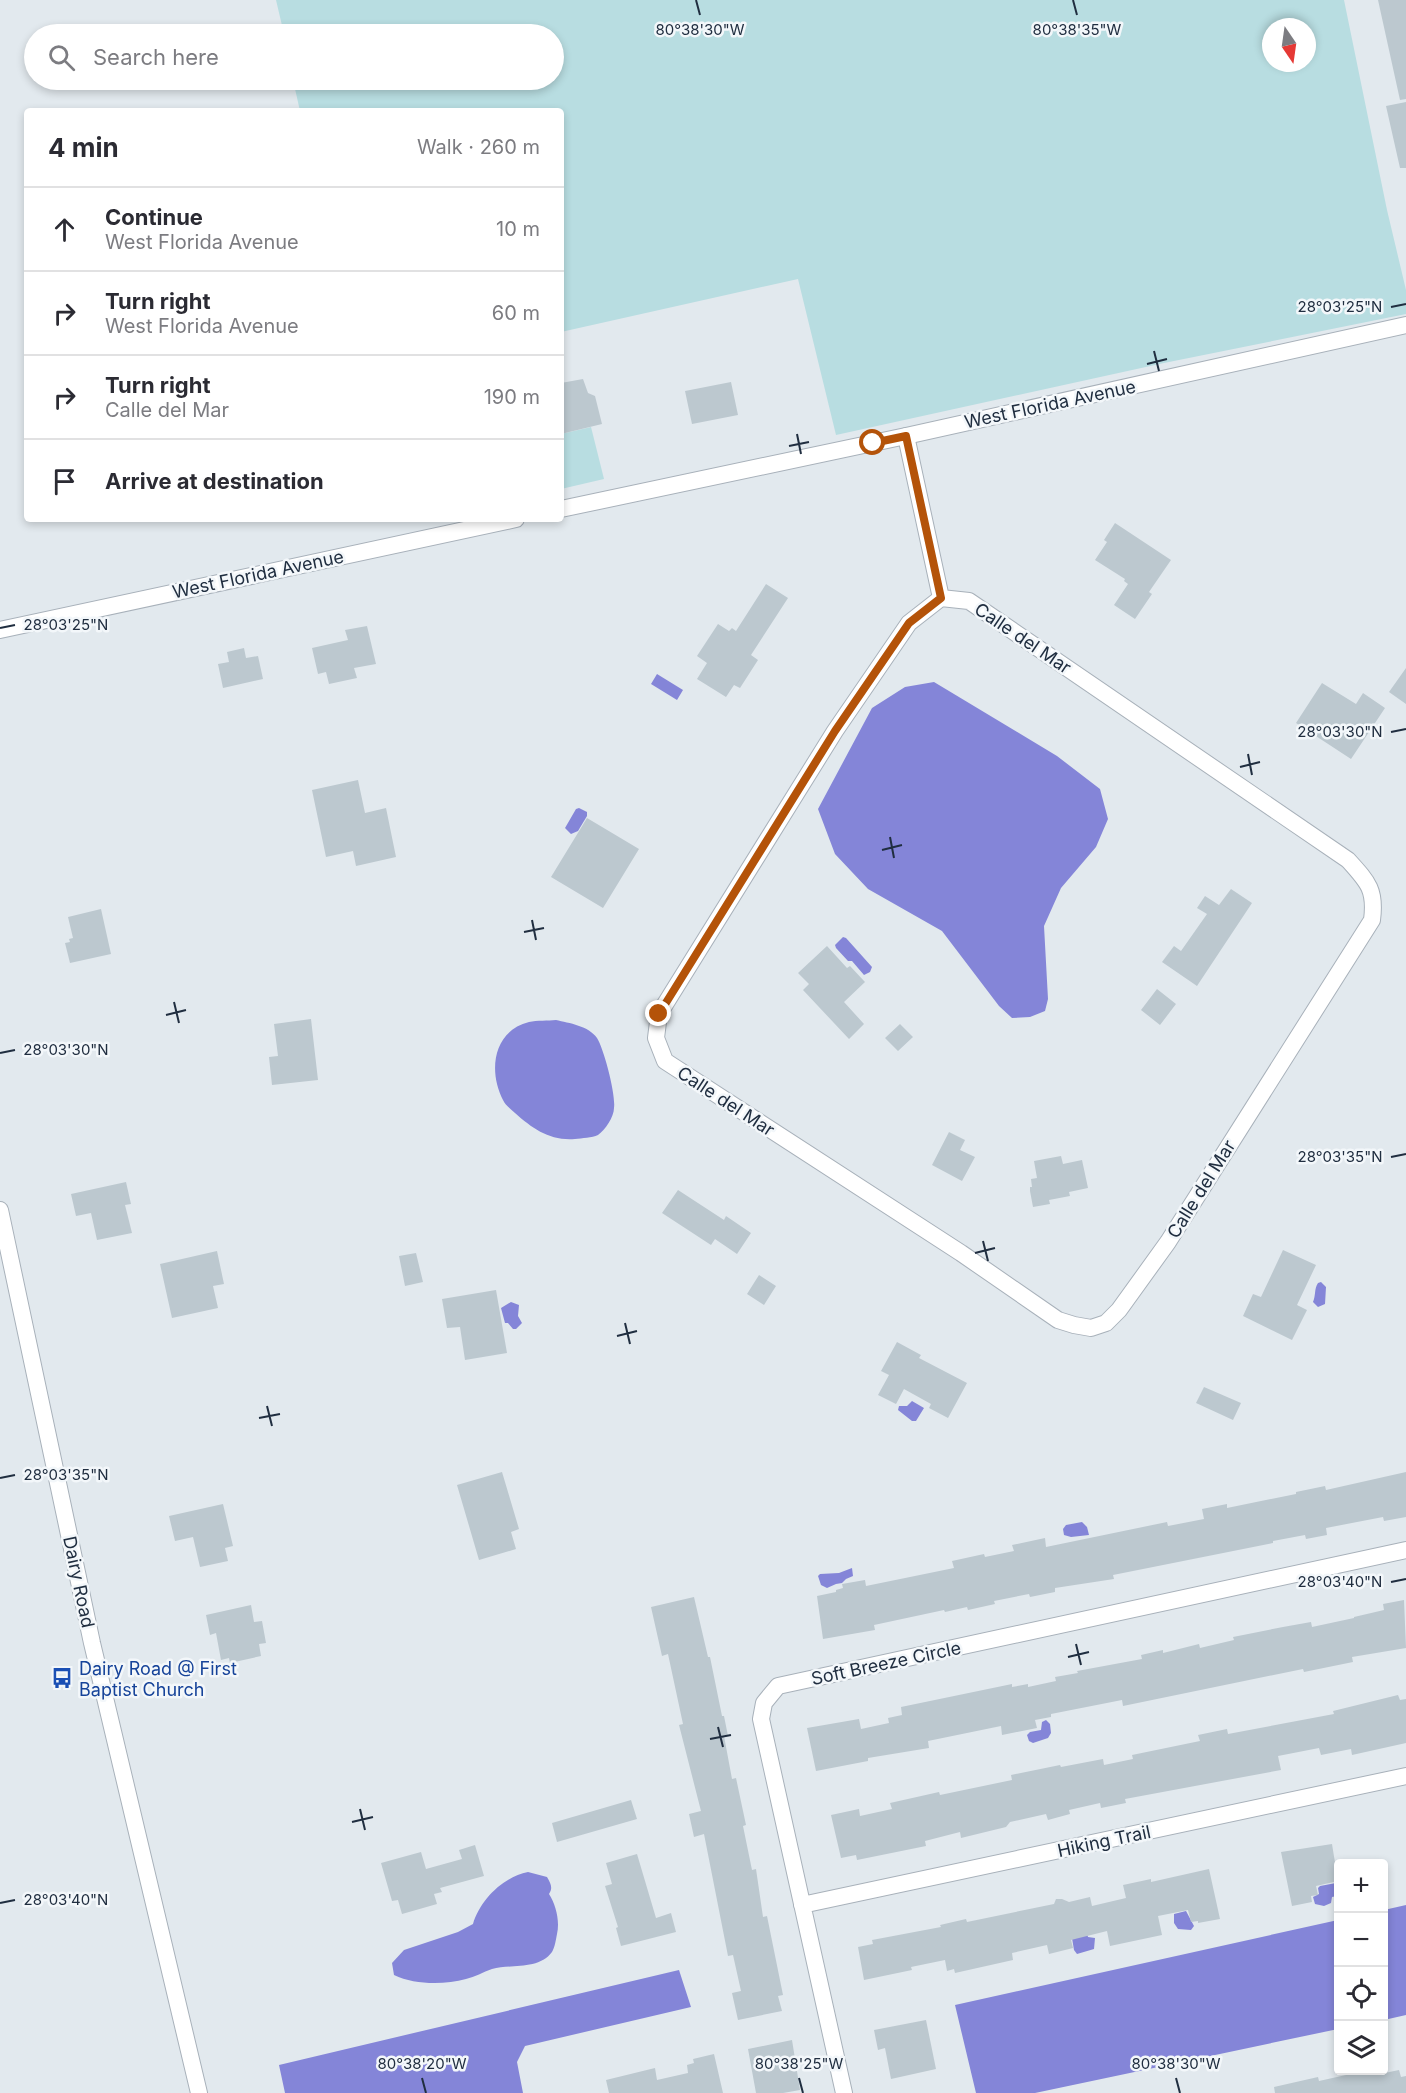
<!DOCTYPE html>
<html lang="en">
<head>
<meta charset="utf-8">
<style>
  :root { --surface:#fff; --page:#f2f2f3; --text:#2b2b33; --muted:#7c7c81; --line:#e1e1e2 }
  body { margin:0; font-family:Inter,sans-serif; background:var(--page); color:var(--text) }
  .controls { position:absolute; right:18px; bottom:18px; display:grid; overflow:hidden; border-radius:6px; box-shadow:0 3px 9px #0003 }
  .controls button { width:54px; height:54px; display:grid; place-items:center; padding:0; border:0; border-bottom:2px solid var(--line); background:var(--surface); color:var(--text); font:30px sans-serif }
  .compass { position:absolute; left:1262px; top:18px; width:54px; height:54px; border-radius:50%; background:var(--surface); box-shadow:0 3px 9px #0003; rotate:167deg }
  .stop { position:absolute; width:18px; height:18px; margin:-14px; border:4px solid #b45309; border-radius:50%; background:#fff }
  .stop.end { background:#b45309; border-color:#fff; box-shadow:0 2px 6px #0008 }
  .list { margin:0; padding:0; list-style:none }
  h2 { display:flex; justify-content:space-between; align-items:center; height:78px; margin:0; padding:0 24px; font-size:26px }
  h2 small { font-size:20px; font-weight:400; color:var(--muted) }
  .list li { display:grid; grid-template-columns:39px 1fr auto; gap:18px; align-items:center; box-sizing:border-box; height:84px; padding:0 24px; border-top:2px solid var(--line) }
  .list b { display:block; font-size:22px; white-space:nowrap }
  .list p { margin:0; font-size:20px; white-space:nowrap; color:var(--muted) }
  .list em { font-size:20px; font-style:normal; color:var(--muted) }
  .icon { flex:none; width:33px; height:33px; fill:none; stroke:currentColor; stroke-width:2; stroke-linecap:round; stroke-linejoin:round }
  .map { position:relative; flex:none; width:1406px; height:2093px; overflow:hidden }
  .search { position:absolute; background:var(--surface); box-shadow:0 3px 9px #0003; left:24px; top:24px; width:540px; height:66px; display:flex; align-items:center; gap:15px; box-sizing:border-box; padding:0 21px; border-radius:33px; color:var(--muted); font-size:22px }
  .panel { position:absolute; background:var(--surface); box-shadow:0 3px 9px #0003; left:24px; top:108px; width:540px; height:414px; border-radius:6px }
  .map>svg:first-child { display:block }
  .green { fill:#b8dde1; fill-rule:evenodd }
  .water { fill:#8485d8 }
  .building { fill:#bcc8cf }
  .lines { fill:none; stroke-linecap:round; stroke-linejoin:round }
  .minor-casing { stroke:#a8b1ba; stroke-width:18 }
  .tertiary-casing { stroke:#a8b1ba; stroke-width:18 }
  .minor { stroke:#fff; stroke-width:16 }
  .tertiary { stroke:#fff; stroke-width:16 }
  .route { stroke:#b45309; stroke-width:8 }
  .ticks { fill:none; stroke:#202e40; stroke-width:2 }
  .labels { text-anchor:middle; dominant-baseline:central; stroke-width:5; stroke-linejoin:round; paint-order:stroke }
  .street-label { font-size:18px; fill:#202e40; stroke:#f3f7fa }
  .transit-label { font-size:18px; fill:#164399; stroke:#f3f7fa; text-anchor:start }
  .ticks-label { font-size:15px; text-anchor:middle; fill:#202e40; stroke:#f3f7fa; stroke-width:5; stroke-linejoin:round; paint-order:stroke }
</style>
</head>
<body>
<div class="map">
<svg width="1406" height="2093" viewBox="0 0 1406 2093">
  <rect width="100%" height="100%" fill="#e2e9ee"/>
  <path class="green" d="M 276,0 L 1344,0 L 1387,210 L 1406,290 L 1406,314 L 1164,363 L 836,435 L 798,279 L 561,332 L 561,111 L 300,111 L 293,80 L 554,80 L 554,34 L 284,34 ZM 1271,27 L 1307,27 L 1307,63 L 1271,63 Z
    M 591,427 L 604,479 L 561,489 L 561,434 Z"/>
  <path class="water" d="M 657,674 L 683,690 L 677,700 L 651,684 Z
    M 934,682 L 1057,756 L 1100,789 L 1108,819 L 1096,847 L 1061,888 L 1044,926 L 1048,999 L 1045,1011 L 1030,1017 L 1012,1018 L 999,1006 L 942,931 L 868,889 L 835,854 L 818,809 L 872,708 L 905,687 Z
    M 579,808 L 587,812 L 587,816 L 578,831 L 571,834 L 565,828 L 576,809 Z
    M 843,937 L 846,938 L 872,967 L 870,972 L 864,975 L 852,961 L 848,961 L 836,948 L 835,945 Z
    M 556,1020 C 569,1023 589,1026 597,1038 C 604,1049 616,1095 614,1108 C 614,1117 605,1130 598,1135 C 592,1138 582,1138 575,1139 C 550,1141 533,1129 515,1113 C 511,1109 505,1105 503,1100 C 488,1071 493,1031 529,1022 C 537,1020 548,1021 556,1020 Z
    M 1321,1282 L 1326,1287 L 1325,1304 L 1318,1307 L 1313,1302 C 1316,1295 1314,1289 1318,1283 Z
    M 511,1302 L 519,1305 L 518,1316 L 522,1323 L 516,1329 L 513,1329 L 508,1323 L 505,1323 L 501,1308 Z
    M 912,1401 L 924,1408 L 916,1421 L 912,1421 L 898,1410 L 899,1406 L 907,1406 Z
    M 1082,1522 L 1087,1527 L 1089,1535 L 1071,1537 L 1064,1535 L 1063,1529 L 1066,1525 Z
    M 852,1568 L 853,1576 L 846,1579 L 842,1583 L 836,1584 L 827,1588 L 821,1585 L 818,1576 L 820,1574 L 839,1573 Z
    M 1046,1720 L 1050,1724 L 1051,1733 L 1048,1738 L 1033,1743 L 1029,1741 L 1027,1735 L 1030,1732 L 1041,1730 L 1042,1722 Z
    M 528,1872 L 547,1877 C 551,1884 553,1888 549,1894 C 556,1905 560,1921 557,1934 C 556,1939 555,1947 552,1952 C 539,1970 511,1964 492,1969 C 483,1972 475,1977 466,1979 C 444,1985 415,1985 394,1975 L 392,1963 L 404,1950 L 458,1932 L 473,1924 C 480,1900 503,1877 528,1872 Z
    M 1336,1883 L 1338,1887 L 1337,1896 L 1332,1897 L 1331,1903 L 1324,1906 L 1315,1904 L 1313,1897 L 1319,1894 L 1318,1888 L 1320,1886 Z
    M 1406,1905 L 1406,2015 L 1384,2020 L 1384,1910 Z
    M 1186,1911 L 1194,1926 L 1191,1930 L 1178,1929 L 1174,1923 L 1174,1914 Z
    M 1338,1920 L 1338,2029 L 1035,2093 L 976,2093 L 955,2005 Z
    M 1086,1930 L 1088,1937 L 1095,1938 L 1094,1949 L 1077,1954 L 1074,1950 L 1072,1938 Z
    M 679,1970 L 691,2007 L 525,2046 L 517,2062 L 523,2093 L 285,2093 L 279,2065 Z"/>
  <path class="building" d="M 1378,0 L 1406,0 L 1406,99 L 1400,100 Z
    M 1406,102 L 1406,168 L 1400,168 L 1386,106 Z
    M 583,379 L 588,393 L 595,396 L 602,424 L 561,434 L 561,383 Z
    M 731,382 L 738,415 L 692,424 L 685,391 Z
    M 1115,523 L 1171,560 L 1149,592 L 1152,594 L 1135,619 L 1114,605 L 1128,584 L 1124,581 L 1125,579 L 1095,560 L 1107,542 L 1104,540 Z
    M 766,584 L 788,598 L 751,655 L 758,660 L 740,688 L 734,685 L 726,697 L 697,679 L 707,663 L 697,656 L 718,624 L 729,631 L 732,628 L 736,631 Z
    M 367,626 L 376,664 L 354,668 L 357,678 L 329,684 L 326,672 L 318,674 L 312,648 L 348,640 L 345,630 Z
    M 244,648 L 246,658 L 258,656 L 263,679 L 223,688 L 218,664 L 229,662 L 227,652 Z
    M 1406,668 L 1406,704 L 1389,692 Z
    M 1322,683 L 1356,704 L 1363,693 L 1385,708 L 1351,759 L 1296,723 Z
    M 358,780 L 365,813 L 386,808 L 396,857 L 356,866 L 353,851 L 326,857 L 312,790 Z
    M 587,818 L 639,849 L 603,908 L 551,877 Z
    M 1231,889 L 1252,903 L 1197,986 L 1162,962 L 1174,946 L 1181,951 L 1207,914 L 1197,908 L 1205,896 L 1219,905 Z
    M 101,909 L 111,954 L 70,963 L 65,943 L 70,942 L 69,939 L 73,938 L 68,917 Z
    M 827,946 L 847,968 L 850,966 L 865,982 L 844,1002 L 864,1024 L 849,1039 L 803,990 L 809,984 L 798,973 Z
    M 1157,989 L 1176,1004 L 1160,1025 L 1141,1010 Z
    M 311,1019 L 318,1080 L 272,1085 L 269,1057 L 278,1056 L 274,1024 Z
    M 900,1024 L 913,1037 L 898,1051 L 885,1038 Z
    M 949,1132 L 965,1140 L 960,1150 L 975,1157 L 962,1181 L 932,1165 Z
    M 1061,1156 L 1063,1164 L 1082,1160 L 1088,1188 L 1069,1192 L 1070,1196 L 1049,1200 L 1050,1204 L 1033,1207 L 1030,1191 L 1030,1187 L 1032,1187 L 1031,1179 L 1037,1178 L 1034,1161 Z
    M 126,1182 L 131,1204 L 125,1205 L 132,1233 L 97,1240 L 91,1213 L 76,1216 L 71,1194 Z
    M 678,1190 L 724,1220 L 726,1216 L 751,1233 L 737,1254 L 715,1239 L 711,1245 L 662,1213 Z
    M 1283,1250 L 1316,1265 L 1297,1305 L 1307,1310 L 1292,1340 L 1243,1316 L 1253,1294 L 1261,1297 Z
    M 217,1251 L 224,1284 L 213,1286 L 218,1308 L 172,1318 L 160,1264 Z
    M 416,1253 L 423,1282 L 405,1286 L 399,1256 Z
    M 759,1275 L 776,1286 L 764,1305 L 747,1294 Z
    M 496,1290 L 507,1353 L 465,1360 L 460,1327 L 447,1328 L 442,1299 Z
    M 897,1342 L 921,1355 L 919,1358 L 967,1383 L 948,1418 L 929,1408 L 931,1404 L 904,1389 L 896,1404 L 878,1395 L 889,1375 L 881,1371 Z
    M 1204,1387 L 1241,1403 L 1233,1420 L 1196,1403 Z
    M 502,1472 L 519,1529 L 511,1532 L 516,1549 L 479,1560 L 457,1485 Z
    M 1406,1472 L 1406,1517 L 1384,1521 L 1383,1517 L 1326,1528 L 1327,1535 L 1306,1539 L 1305,1535 L 1273,1541 L 1273,1543 L 1113,1575 L 1114,1579 L 1055,1588 L 1055,1592 L 1030,1597 L 1029,1594 L 994,1601 L 995,1604 L 968,1610 L 967,1607 L 945,1612 L 944,1610 L 874,1625 L 875,1630 L 823,1639 L 817,1596 L 836,1592 L 836,1590 L 843,1588 L 842,1584 L 865,1580 L 866,1586 L 954,1568 L 952,1561 L 984,1554 L 985,1557 L 1014,1551 L 1012,1545 L 1045,1538 L 1046,1547 L 1167,1522 L 1168,1526 L 1204,1519 L 1202,1509 L 1227,1504 L 1227,1508 L 1296,1494 L 1296,1492 L 1325,1486 L 1326,1490 Z
    M 223,1504 L 233,1546 L 225,1548 L 228,1561 L 200,1567 L 193,1537 L 175,1541 L 169,1516 Z
    M 694,1597 L 708,1657 L 710,1657 L 722,1716 L 724,1716 L 728,1736 L 724,1736 L 732,1779 L 736,1778 L 746,1825 L 743,1826 L 752,1870 L 756,1869 L 763,1917 L 767,1916 L 783,1995 L 778,1996 L 782,2011 L 738,2020 L 732,1993 L 741,1991 L 733,1955 L 728,1956 L 704,1834 L 694,1837 L 689,1814 L 701,1811 L 679,1725 L 683,1724 L 668,1654 L 662,1656 L 651,1607 Z
    M 1404,1600 L 1406,1648 L 1352,1657 L 1353,1662 L 1304,1672 L 1303,1669 L 1123,1706 L 1122,1700 L 1051,1714 L 1051,1717 L 1035,1720 L 1037,1728 L 1002,1735 L 1001,1726 L 928,1741 L 929,1748 L 868,1758 L 868,1761 L 816,1771 L 807,1728 L 859,1719 L 861,1729 L 889,1723 L 888,1718 L 902,1715 L 901,1707 L 1012,1684 L 1012,1687 L 1028,1684 L 1028,1687 L 1056,1681 L 1055,1677 L 1078,1673 L 1077,1671 L 1142,1659 L 1141,1655 L 1163,1650 L 1163,1653 L 1199,1644 L 1200,1648 L 1234,1640 L 1233,1637 L 1283,1627 L 1311,1622 L 1312,1627 L 1354,1618 L 1354,1617 L 1384,1610 L 1383,1604 Z
    M 251,1605 L 254,1622 L 262,1621 L 266,1643 L 259,1644 L 261,1656 L 230,1663 L 229,1658 L 221,1660 L 216,1633 L 210,1635 L 206,1615 Z
    M 1398,1695 L 1400,1700 L 1406,1699 L 1406,1743 L 1352,1755 L 1351,1749 L 1321,1755 L 1319,1748 L 1278,1756 L 1281,1770 L 1125,1799 L 1126,1803 L 1101,1808 L 1100,1803 L 1069,1810 L 1070,1814 L 1048,1820 L 1046,1814 L 1010,1822 L 1006,1827 L 961,1838 L 960,1832 L 925,1841 L 926,1846 L 857,1860 L 856,1855 L 841,1858 L 831,1815 L 859,1809 L 860,1816 L 892,1809 L 890,1803 L 939,1792 L 940,1795 L 1012,1780 L 1011,1775 L 1060,1765 L 1061,1767 L 1103,1759 L 1104,1765 L 1133,1759 L 1132,1755 L 1200,1741 L 1198,1735 L 1227,1729 L 1228,1734 L 1334,1714 L 1333,1711 Z
    M 631,1800 L 637,1819 L 557,1842 L 552,1823 Z
    M 1332,1844 L 1338,1881 L 1316,1886 L 1318,1895 L 1311,1896 L 1312,1902 L 1292,1906 L 1281,1852 Z
    M 475,1845 L 484,1876 L 440,1888 L 442,1892 L 434,1894 L 437,1904 L 402,1914 L 398,1900 L 392,1901 L 381,1863 L 421,1852 L 426,1869 L 462,1859 L 459,1850 Z
    M 637,1854 L 656,1918 L 671,1913 L 676,1932 L 621,1946 L 616,1928 L 618,1927 L 605,1886 L 612,1884 L 606,1863 Z
    M 1209,1869 L 1220,1919 L 1198,1923 L 1198,1921 L 1191,1922 L 1188,1910 L 1158,1916 L 1162,1935 L 1110,1946 L 1107,1931 L 1071,1940 L 1073,1948 L 1049,1954 L 1047,1945 L 1012,1953 L 1013,1960 L 955,1973 L 954,1969 L 947,1971 L 945,1960 L 911,1967 L 912,1970 L 864,1980 L 858,1947 L 873,1944 L 872,1940 L 941,1927 L 940,1925 L 966,1919 L 967,1922 L 1054,1904 L 1056,1899 L 1062,1899 L 1069,1902 L 1090,1897 L 1092,1906 L 1126,1898 L 1123,1885 L 1151,1879 L 1151,1882 Z
    M 926,2020 L 936,2069 L 891,2079 L 885,2048 L 878,2050 L 874,2030 Z
    M 792,2040 L 800,2090 L 783,2093 L 756,2093 L 748,2049 Z
    M 714,2054 L 723,2093 L 609,2093 L 606,2080 L 655,2068 L 657,2080 L 688,2073 L 687,2065 L 694,2063 L 693,2059 Z
    M 1345,2070 L 1379,2070 L 1380,2074 L 1399,2070 L 1401,2077 L 1406,2076 L 1406,2093 L 1275,2093 L 1274,2087 L 1318,2077 L 1319,2081 L 1346,2075 Z"/>
  <g class="lines">
    <defs>
      <path id="minor" d="M 906,436 L 941,598
        M 941,598 L 969,601 L 1348,860 C 1368,882 1376,890 1372,920 L 1168,1242 L 1119,1310 L 1106,1323 L 1091,1328 L 1074,1325 L 1058,1320 L 961,1253 L 665,1061 L 656,1038 L 659,1014 L 835,731 L 909,623 Z
        M 802,1905 L 1406,1776
        M 844,2093 L 761,1719 L 764,1703 L 778,1686 L 1406,1550"/>
      <path id="tertiary" d="M 561,509 L 906,436 L 1406,325
        M 0,630 L 516,519
        M 0,1210 L 92,1643 L 199,2093"/>
    </defs>
    <use href="#minor" class="minor-casing"/>
    <use href="#tertiary" class="tertiary-casing"/>
    <use href="#minor" class="minor"/>
    <use href="#tertiary" class="tertiary"/>
  </g>
  <g class="lines">
    <path class="route" d="M 659,1014 L 835,731 L 909,623 L 941,598 L 906,436 L 873,443"/>
  </g>
  <path class="ticks" d="M 696,0 L 700,15M 1073,0 L 1077,15M 1391,307 L 1406,304M 1154,351 L 1159,371M 1147,364 L 1167,359M 797,434 L 801,454M 789,446 L 809,442M 0,628 L 15,625M 1391,732 L 1406,729M 1248,754 L 1252,775M 1240,767 L 1260,762M 890,837 L 894,858M 882,850 L 902,845M 532,920 L 536,940M 524,932 L 544,928M 174,1002 L 179,1023M 166,1015 L 186,1010M 0,1053 L 15,1050M 1391,1157 L 1406,1154M 983,1241 L 988,1261M 975,1253 L 995,1248M 625,1323 L 630,1344M 617,1336 L 637,1331M 267,1406 L 272,1426M 259,1418 L 280,1414M 0,1478 L 15,1475M 1391,1582 L 1406,1579M 1076,1644 L 1081,1665M 1068,1657 L 1089,1652M 718,1727 L 723,1747M 710,1739 L 731,1735M 360,1809 L 365,1830M 352,1822 L 373,1817M 0,1903 L 15,1900M 422,2078 L 426,2093M 799,2078 L 803,2093M 1176,2078 L 1180,2093"/>
  <defs>
    <symbol id="bus-bare" viewBox="-9 -9 18 18"><path d="M-5-6H5V4H4V6H2V4H-2V6H-4V4H-5ZM-3.5-4V0h7V-4ZM-3.5 1.2v1.5H-2V1.2ZM2 1.2v1.5H3.5V1.2Z" fill="#1a4fb4" stroke="#f3f7fa" stroke-width="2.5" paint-order="stroke"/></symbol>
  </defs>
  <g fill-rule="evenodd">
    <use href="#bus-bare" x="47" y="1663" width="30" height="30"/>
  </g>
  <g class="labels">
    <g class="street-label">
      <text transform="translate(1050 404) rotate(-12)">West Florida Avenue</text>
      <text transform="translate(258 574) rotate(-12)">West Florida Avenue</text>
      <text transform="translate(1023 638) rotate(34)">Calle del Mar</text>
      <text transform="translate(726 1101) rotate(33)">Calle del Mar</text>
      <text transform="translate(1201 1189) rotate(-58)">Calle del Mar</text>
      <text transform="translate(79 1582) rotate(78)">Dairy Road</text>
      <text transform="translate(886 1663) rotate(-12)">Soft Breeze Circle</text>
      <text transform="translate(1104 1841) rotate(-12)">Hiking Trail</text>
    </g>
    <g class="transit-label">
      <text x="79" y="1668">Dairy Road @ First<tspan x="79" dy="21">Baptist Church</tspan></text>
    </g>
  </g>
  <g class="ticks-label">
    <text x="700" y="35">80°38'30"W</text>
    <text x="1077" y="35">80°38'35"W</text>
    <text x="1340" y="312">28°03'25"N</text>
    <text x="66" y="630">28°03'25"N</text>
    <text x="1340" y="737">28°03'30"N</text>
    <text x="66" y="1055">28°03'30"N</text>
    <text x="1340" y="1162">28°03'35"N</text>
    <text x="66" y="1480">28°03'35"N</text>
    <text x="1340" y="1587">28°03'40"N</text>
    <text x="66" y="1905">28°03'40"N</text>
    <text x="422" y="2069">80°38'20"W</text>
    <text x="799" y="2069">80°38'25"W</text>
    <text x="1176" y="2069">80°38'30"W</text>
  </g>
</svg>
<div class="controls">
<button>+</button>
<button>−</button>
<button><svg class="icon" aria-label="locate" viewBox="0 0 24 24"><circle cx="12" cy="12" r="6"/><path d="M12 2v4M12 18v4M2 12h4M18 12h4"/></svg></button>
<button><svg class="icon" aria-label="layers" viewBox="0 0 24 24"><path d="M12 4l9 5-9 5-9-5zM3 14l9 5 9-5"/></svg></button>
</div>
<svg class="compass" viewBox="-18 -18 36 36"><path d="M0-13l5 13h-10z" fill="#e53935"/><path d="M0 13l5-13h-10z" fill="#7c7c81"/></svg>
<div class="stop" style="left:873px;top:443px"></div>
<div class="stop end" style="left:659px;top:1014px"></div>
<div class="search"><svg class="icon" aria-label="search" viewBox="0 0 24 24"><circle cx="10" cy="10" r="6"/><path d="M15 15l6 6"/></svg>Search here</div>
<section class="panel">
<h2>4 min<small>Walk · 260 m</small></h2>
<ul class="list">
<li><svg class="icon" aria-label="ahead" viewBox="0 0 24 24"><path d="M12 20V5M6 11l6-6 6 6"/></svg><div><b>Continue</b><p>West Florida Avenue</p></div><em>10 m</em></li>
<li><svg class="icon" aria-label="right" viewBox="0 0 24 24"><path d="M7 20v-9h11M14 6l5 5-5 5"/></svg><div><b>Turn right</b><p>West Florida Avenue</p></div><em>60 m</em></li>
<li><svg class="icon" aria-label="right" viewBox="0 0 24 24"><path d="M7 20v-9h11M14 6l5 5-5 5"/></svg><div><b>Turn right</b><p>Calle del Mar</p></div><em>190 m</em></li>
<li><svg class="icon" aria-label="arrive" viewBox="0 0 24 24"><path d="M6 21V4h12l-3 4 3 4H6"/></svg><div><b>Arrive at destination</b></div></li>
</ul>
</section>
</div>
</body>
</html>
